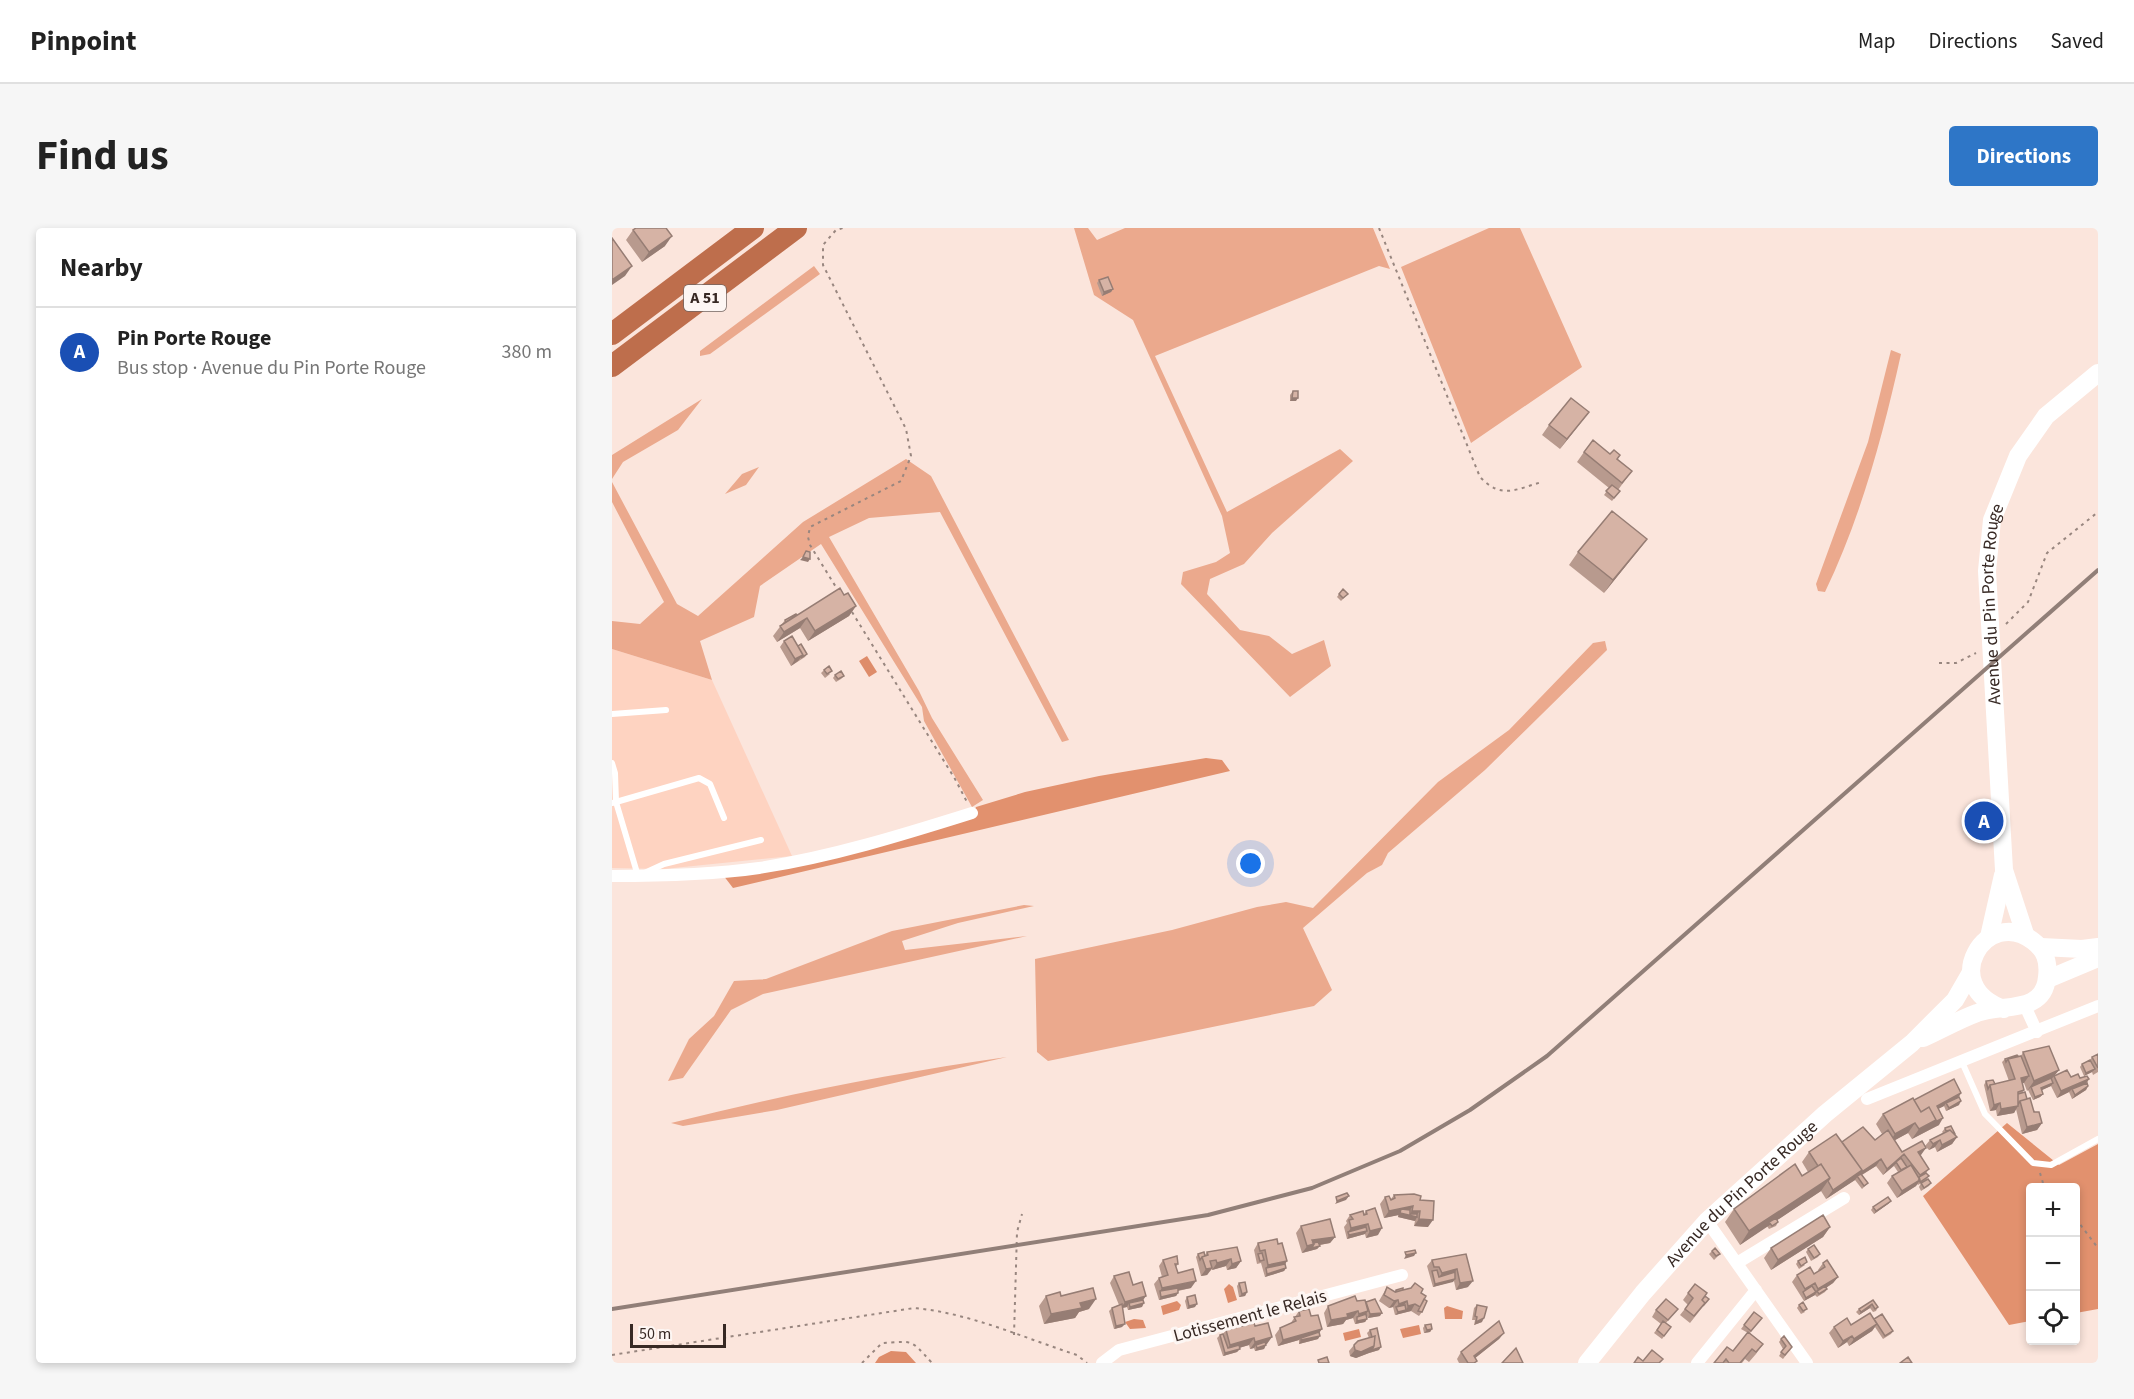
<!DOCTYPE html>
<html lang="en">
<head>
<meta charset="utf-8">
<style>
  :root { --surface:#fff; --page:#f6f6f6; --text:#222; --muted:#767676; --line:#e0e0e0; --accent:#2e76c7 }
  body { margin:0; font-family:"Source Sans 3",sans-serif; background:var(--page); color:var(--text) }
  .controls { position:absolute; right:18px; bottom:18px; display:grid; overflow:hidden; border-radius:6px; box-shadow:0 3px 9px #0003 }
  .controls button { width:54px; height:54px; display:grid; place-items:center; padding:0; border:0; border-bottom:2px solid var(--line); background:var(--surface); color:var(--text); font:30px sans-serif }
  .scale { position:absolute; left:18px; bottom:15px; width:96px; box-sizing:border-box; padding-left:6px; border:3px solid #372924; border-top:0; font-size:16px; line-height:21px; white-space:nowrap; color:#372924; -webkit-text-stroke:4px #fdf6f3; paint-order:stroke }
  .you { position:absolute; left:639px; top:636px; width:21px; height:21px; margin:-15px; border:4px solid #fff; border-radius:50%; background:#1a73e8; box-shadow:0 0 0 9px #1a73e833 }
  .badge { display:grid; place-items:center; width:39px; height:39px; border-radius:50%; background:var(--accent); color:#fff; font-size:20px; font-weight:700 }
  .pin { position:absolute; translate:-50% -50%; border:3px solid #fff; box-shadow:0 2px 6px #0006 }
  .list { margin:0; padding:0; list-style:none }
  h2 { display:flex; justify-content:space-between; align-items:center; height:78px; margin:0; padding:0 24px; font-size:26px }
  h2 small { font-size:20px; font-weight:400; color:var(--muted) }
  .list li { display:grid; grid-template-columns:39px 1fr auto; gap:18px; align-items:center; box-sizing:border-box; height:90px; padding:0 24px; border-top:2px solid var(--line) }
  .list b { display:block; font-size:22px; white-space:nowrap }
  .list p { margin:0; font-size:20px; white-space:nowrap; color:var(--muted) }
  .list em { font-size:20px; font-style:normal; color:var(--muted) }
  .icon { flex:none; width:33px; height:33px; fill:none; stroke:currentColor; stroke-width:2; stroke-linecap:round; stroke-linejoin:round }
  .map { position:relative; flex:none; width:1486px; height:1135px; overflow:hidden; border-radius:6px }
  header { display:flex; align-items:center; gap:36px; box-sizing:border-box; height:84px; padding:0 30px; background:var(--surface); border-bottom:2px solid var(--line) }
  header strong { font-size:28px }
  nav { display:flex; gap:33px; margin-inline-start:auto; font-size:21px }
  .intro { display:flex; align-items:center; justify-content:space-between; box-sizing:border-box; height:144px; padding:0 36px }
  h1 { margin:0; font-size:42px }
  .button { padding:15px 27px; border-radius:6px; background:var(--accent); color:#fff; font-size:21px; font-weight:700 }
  main { display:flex; gap:36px; padding:0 36px }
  aside { flex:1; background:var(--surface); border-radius:6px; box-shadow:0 3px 9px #0003 }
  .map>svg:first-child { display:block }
  .built { fill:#fed3c1 }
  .green { fill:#eba98d }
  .forest { fill:#e2916e }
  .water { fill:#de8c6a }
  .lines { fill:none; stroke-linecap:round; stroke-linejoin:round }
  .path { stroke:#98867f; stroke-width:2; stroke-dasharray:3 4.5; stroke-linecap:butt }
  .lane { stroke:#fff; stroke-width:6 }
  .street { stroke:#fff; stroke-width:12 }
  .secondary { stroke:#fff; stroke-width:18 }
  .highway { stroke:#be6e4c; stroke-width:22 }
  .rail { stroke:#917f78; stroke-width:4 }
  .wall { fill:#b89a8e }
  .shaded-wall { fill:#967d74 }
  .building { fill:#d6b3a5; stroke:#967d74; stroke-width:1.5 }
  .labels { text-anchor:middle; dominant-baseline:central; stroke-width:6; stroke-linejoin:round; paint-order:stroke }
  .shield { fill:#fdf6f3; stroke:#726662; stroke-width:1.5 }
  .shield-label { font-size:16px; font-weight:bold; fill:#372924 }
  .street-label { font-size:18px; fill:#372924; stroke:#fdf6f3 }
</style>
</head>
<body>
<header>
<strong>Pinpoint</strong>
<nav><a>Map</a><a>Directions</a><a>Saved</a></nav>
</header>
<div class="intro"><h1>Find us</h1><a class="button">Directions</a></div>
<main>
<aside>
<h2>Nearby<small></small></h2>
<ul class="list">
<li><span class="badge" style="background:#1a4fb4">A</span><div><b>Pin Porte Rouge</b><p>Bus stop · Avenue du Pin Porte Rouge</p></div><em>380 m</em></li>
</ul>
</aside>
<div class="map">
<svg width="1486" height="1135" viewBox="0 0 1486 1135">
  <rect width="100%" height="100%" fill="#fbe5dc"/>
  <path class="built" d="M 0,421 L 100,452 L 180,628 L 52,641 L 0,640 Z"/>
  <path class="green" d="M 462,0 L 476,0 L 485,12 L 513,0 L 761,0 L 778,41 L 767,38 L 543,128 L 615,284 L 728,221 L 741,233 L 660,305 L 632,336 L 598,351 L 595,366 L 628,402 L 657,408 L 680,426 L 712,412 L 719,438 L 678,469 L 569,356 L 571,344 L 604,334 L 618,325 L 610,288 L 521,92 L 482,67 Z
    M 877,0 L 908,0 L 970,139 L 859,215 L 789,39 Z
    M 202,38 L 208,46 L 98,126 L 88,128 L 88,123 Z
    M 1279,122 L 1289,126 C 1271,207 1249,289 1213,364 L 1206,363 L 1204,356 L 1256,214 Z
    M 90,171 L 66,202 L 11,234 L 0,251 L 0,227 Z
    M 294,231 L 319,248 L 457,512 L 450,514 L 328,284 L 257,290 L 217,309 L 307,463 L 320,490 L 371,572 L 360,579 L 312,493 L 310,479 L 209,316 L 148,358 L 142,389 L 88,413 L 100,452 L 0,421 L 0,393 L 28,396 L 52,374 L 0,274 L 0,254 L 65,376 L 86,388 L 191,294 Z
    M 147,239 L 134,257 L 113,266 L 130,246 Z
    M 993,413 L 995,422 L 873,542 L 776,625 L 770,637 L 755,645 L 691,700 L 720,762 L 702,778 L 436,833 L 425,824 L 423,731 L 560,702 L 645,679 L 674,674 L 701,680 L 826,554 L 897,502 L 981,415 Z
    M 412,677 L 422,678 L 346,695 L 290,713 L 293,722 L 415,708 L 151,766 L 119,782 L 71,850 L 56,853 L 77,811 L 102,788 L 122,753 L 154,751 L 280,703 Z
    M 395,829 L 165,882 L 71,898 L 59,895 C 170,867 281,845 395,829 Z"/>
  <path class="forest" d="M 594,530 L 610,532 L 618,543 L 121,660 L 111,647 L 358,591 L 364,579 L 413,564 L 487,548 Z
    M 1395,895 L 1447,937 L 1486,916 L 1486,1081 L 1464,1085 L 1464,960 L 1418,960 L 1418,1093 L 1397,1097 L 1311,968 Z"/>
  <path class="water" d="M 255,428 L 265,444 L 257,449 L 247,433 Z
    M 617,1056 L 621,1059 L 625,1072 L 616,1075 L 612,1061 Z
    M 565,1073 L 569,1077 L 567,1082 L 551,1087 L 549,1078 Z
    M 835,1078 L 851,1083 L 850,1091 L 833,1091 L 832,1080 Z
    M 522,1091 L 531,1092 L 534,1100 L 518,1101 L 513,1094 Z
    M 807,1097 L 809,1106 L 791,1110 L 788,1101 Z
    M 747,1101 L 749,1109 L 733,1113 L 731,1105 Z
    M 279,1123 L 294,1124 L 304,1135 L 263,1135 L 267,1129 Z"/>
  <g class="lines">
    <path class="path" d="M 767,0 L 868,249 C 890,272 904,261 930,254
      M 227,364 L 198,317 L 196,309 L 198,299 L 289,253 L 299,228 L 294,201 L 211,37 L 211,17 L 224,2 L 231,0
      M 240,384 L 343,551 L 355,574
      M 1394,396 L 1416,374 L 1435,325 L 1486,284
      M 1327,435 L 1344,435 L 1364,425
      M 1428,945 L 1431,955 L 1437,960
      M 1464,991 L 1486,1020
      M 402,1107 L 405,1004 L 410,986
      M 0,1127 L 302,1080 C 358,1085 412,1110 465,1127 L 475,1135
      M 250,1135 L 270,1115 C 303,1113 298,1111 320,1135"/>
    <path class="lane" d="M 0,486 L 54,482
      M 0,535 L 3,545 L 4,574 L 87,550 L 98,556 L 112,590
      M 0,575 L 4,574 L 26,648 L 52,636 L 149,612
      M 1350,834 L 1373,886 L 1421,935 L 1439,937 L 1486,911"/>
    <path class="street" d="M 0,648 C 49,648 98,647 147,640 C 219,629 290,607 360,585
      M 1413,778 L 1425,804
      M 1255,871 L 1486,778
      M 1095,993 L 1195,1135
      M 1125,1035 L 1232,970
      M 490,1135 L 507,1122 L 790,1047
      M 1085,1135 L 1144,1062"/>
    <g class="secondary">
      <path id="s1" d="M 1413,706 L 1392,642 L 1375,343 L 1380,292 L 1406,228 L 1434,188 L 1486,145"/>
      <path d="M 1377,709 L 1391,647"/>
      <path d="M 1429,719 L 1470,721 L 1486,719"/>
      <path d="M 1436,751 L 1486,730"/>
      <path d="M 1311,810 C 1329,802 1346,792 1365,785 C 1389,775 1432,787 1435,749 C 1437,733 1433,722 1421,713 C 1374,677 1325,758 1392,781"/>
      <path id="s2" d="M 975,1135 L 1031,1065 L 1095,993 L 1213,886 L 1300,815 L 1343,772 L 1358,746"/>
    </g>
    <path class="highway" d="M 0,106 L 141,0
      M 0,138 L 184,0"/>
    <path class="rail" d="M 0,1081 L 596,987 L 700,960 L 788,923 L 858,882 L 935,828 L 1486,342"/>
  </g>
  <path class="wall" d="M 21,2 L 53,18 L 30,34 L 14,12 Z
    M 487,52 L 501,61 L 499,64 L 490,68 L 485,55 Z
    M 681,163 L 684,173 L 678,173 L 678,167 Z
    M 977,184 L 948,221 L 930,207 L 937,197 Z
    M 972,224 L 1005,231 L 1020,243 L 1006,262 L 1008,263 L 1000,273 L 992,267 L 997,260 L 965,234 Z
    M 1035,311 L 1025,324 L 992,365 L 957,337 L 966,324 Z
    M 727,366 L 733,369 L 729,373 L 725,369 Z
    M 232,367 L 244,378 L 237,388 L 196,413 L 188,400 L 165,414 L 161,408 L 173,392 Z
    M 172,413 L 186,418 L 195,426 L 193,429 L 179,438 L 168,419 Z
    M 212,442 L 218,446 L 213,450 L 209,445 Z
    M 223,447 L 232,448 L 229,451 L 224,454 L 221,450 Z
    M 1411,824 L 1447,842 L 1443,847 L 1477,851 L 1475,855 L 1476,858 L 1474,862 L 1460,871 L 1457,864 L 1445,870 L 1439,858 L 1429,862 L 1431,866 L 1428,869 L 1421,872 L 1416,862 L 1415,863 L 1412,855 L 1410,855 L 1412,862 L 1410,865 L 1415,871 L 1430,895 L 1425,902 L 1410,906 L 1404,881 L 1402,885 L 1385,888 L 1384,882 L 1378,883 L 1372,857 L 1374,853 L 1383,856 L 1397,853 L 1390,834 L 1393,831 L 1409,828 Z
    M 1486,826 L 1486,844 L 1481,847 L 1480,844 L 1472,848 L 1468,839 L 1470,836 L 1478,832 L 1480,829 Z
    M 1349,865 L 1347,869 L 1347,877 L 1334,883 L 1332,878 L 1326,881 L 1327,897 L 1300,911 L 1296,905 L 1283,912 L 1290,924 L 1309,927 L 1308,928 L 1317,941 L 1314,945 L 1317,948 L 1314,952 L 1306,957 L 1305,956 L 1304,958 L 1285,970 L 1275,955 L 1280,948 L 1286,944 L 1282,938 L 1271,947 L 1264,938 L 1250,947 L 1256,955 L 1250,961 L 1243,952 L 1214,971 L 1209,963 L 1165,992 L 1166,994 L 1164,998 L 1157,1001 L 1155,998 L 1128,1017 L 1113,994 L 1122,981 L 1190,948 L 1196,944 L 1190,934 L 1197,924 L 1230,914 L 1263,912 L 1270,906 L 1264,896 L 1271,886 L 1302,872 Z
    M 1333,900 L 1345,909 L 1340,916 L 1325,924 L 1323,919 L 1317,922 L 1313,918 L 1318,912 L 1331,905 L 1330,904 Z
    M 1309,955 L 1319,955 L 1317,958 L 1309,963 L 1307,959 Z
    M 782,967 L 808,972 L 816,999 L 802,998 L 803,993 L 786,989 L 786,987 L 772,990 L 768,976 L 773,969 L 779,971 Z
    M 1279,973 L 1276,976 L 1262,986 L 1259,982 L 1261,979 Z
    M 754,983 L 766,1007 L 754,1010 L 753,1006 L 735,1011 L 732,999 L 735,995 L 734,993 L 738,987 L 752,986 Z
    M 689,998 L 723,1009 L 718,1015 L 708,1017 L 705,1021 L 690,1025 L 684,1005 Z
    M 1218,999 L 1211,1009 L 1159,1042 L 1152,1030 L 1159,1020 Z
    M 646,1015 L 666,1016 L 675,1033 L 673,1036 L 674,1040 L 672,1043 L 653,1049 L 649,1035 L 645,1036 L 642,1022 Z
    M 1196,1021 L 1208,1026 L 1206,1029 L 1199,1033 L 1194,1024 Z
    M 1100,1023 L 1108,1026 L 1102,1032 L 1097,1026 Z
    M 595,1024 L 629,1033 L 624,1040 L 615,1042 L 614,1038 L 600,1042 L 600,1041 L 595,1047 L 589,1048 L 584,1029 L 586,1026 L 593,1027 Z
    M 854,1026 L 856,1059 L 844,1062 L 842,1053 L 821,1059 L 815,1038 L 820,1032 Z
    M 551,1032 L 566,1036 L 564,1039 L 566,1045 L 579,1060 L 566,1063 L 566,1065 L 564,1068 L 547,1072 L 542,1056 L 547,1050 L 550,1049 L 547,1038 Z
    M 1186,1033 L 1193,1037 L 1187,1041 L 1184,1036 Z
    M 1211,1035 L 1226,1049 L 1221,1055 L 1214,1060 L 1215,1061 L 1213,1064 L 1205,1069 L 1203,1067 L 1192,1073 L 1180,1054 L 1185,1047 L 1202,1046 L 1207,1043 L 1206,1042 Z
    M 502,1048 L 521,1057 L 531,1072 L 530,1079 L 516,1082 L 515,1079 L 511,1080 L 510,1099 L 502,1101 L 497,1083 L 500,1080 L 507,1077 L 498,1055 Z
    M 627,1055 L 635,1064 L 633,1068 L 627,1069 L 625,1058 Z
    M 775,1059 L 782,1064 L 784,1062 L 809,1065 L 812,1071 L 810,1084 L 807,1088 L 799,1083 L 783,1087 L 781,1079 L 777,1080 L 767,1073 Z
    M 1076,1065 L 1097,1071 L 1078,1095 L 1068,1087 L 1076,1077 L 1071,1072 Z
    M 434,1068 L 449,1068 L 477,1081 L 467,1084 L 463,1090 L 432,1096 L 427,1078 Z
    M 575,1069 L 583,1079 L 575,1081 L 573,1073 Z
    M 1261,1072 L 1266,1079 L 1264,1083 L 1261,1084 L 1258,1080 L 1247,1087 L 1244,1084 L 1247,1081 Z
    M 745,1073 L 754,1074 L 768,1088 L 756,1090 L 754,1086 L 755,1091 L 753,1094 L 743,1096 L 741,1090 L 734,1092 L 731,1096 L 715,1099 L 712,1085 L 716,1078 Z
    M 865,1077 L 870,1094 L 862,1097 L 863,1092 L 860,1092 L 862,1080 Z
    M 1187,1077 L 1193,1084 L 1189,1086 L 1185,1080 Z
    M 1066,1081 L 1054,1095 L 1059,1099 L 1050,1111 L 1042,1105 L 1049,1096 L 1040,1089 L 1044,1082 Z
    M 687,1083 L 699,1088 L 707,1104 L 706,1111 L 687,1116 L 687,1112 L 666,1118 L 663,1107 L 668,1100 L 678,1096 Z
    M 1142,1084 L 1150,1090 L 1138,1105 L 1151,1116 L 1144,1126 L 1137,1134 L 1133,1131 L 1130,1135 L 1102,1135 L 1121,1123 L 1136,1105 L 1129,1101 Z
    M 1262,1092 L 1281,1103 L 1279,1106 L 1271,1111 L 1263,1099 L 1260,1103 L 1237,1118 L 1235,1114 L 1226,1120 L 1217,1105 L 1222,1099 L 1239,1097 Z
    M 813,1097 L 820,1101 L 818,1104 L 812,1105 L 811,1100 Z
    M 643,1098 L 655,1116 L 654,1116 L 652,1121 L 643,1123 L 642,1120 L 638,1121 L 637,1117 L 627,1120 L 625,1124 L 611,1128 L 605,1110 L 608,1107 L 611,1106 L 614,1102 Z
    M 758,1102 L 767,1122 L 757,1125 L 744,1130 L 738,1128 L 737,1123 L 742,1117 L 757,1110 L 755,1105 Z
    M 892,1105 L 887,1111 L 863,1130 L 863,1135 L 847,1135 L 845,1131 L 849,1124 Z
    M 1169,1111 L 1180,1119 L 1171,1131 L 1167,1128 L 1171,1121 L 1167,1114 Z"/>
  <path class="shaded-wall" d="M 60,8 L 53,18 L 30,34 L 37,24 Z
    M 20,38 L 13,48 L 0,57 L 0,52 Z
    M 501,61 L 499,64 L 490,68 L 492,64 Z
    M 680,170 L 686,170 L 684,173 L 678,173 Z
    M 977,184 L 970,193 L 948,221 L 955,211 Z
    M 1035,311 L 1025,324 L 992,365 L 1001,352 Z
    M 191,329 L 198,331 L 196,334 L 188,332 Z
    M 244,378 L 237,388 L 196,413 L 203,403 Z
    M 195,390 L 188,400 L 165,414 L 172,404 Z
    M 191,427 L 186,433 L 179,438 L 183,431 Z
    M 1483,841 L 1480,844 L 1472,848 L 1474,845 Z
    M 1447,842 L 1438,853 L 1419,859 L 1415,863 L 1422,853 Z
    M 1417,848 L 1412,855 L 1404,857 L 1409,850 Z
    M 1477,851 L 1472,858 L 1460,861 L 1457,864 L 1445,870 L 1449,863 Z
    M 1441,855 L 1439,858 L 1426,864 L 1429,860 Z
    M 1476,858 L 1474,862 L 1460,871 L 1463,867 Z
    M 1349,865 L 1344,872 L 1334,875 L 1332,878 L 1320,884 L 1325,878 Z
    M 1431,866 L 1428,869 L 1421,872 L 1423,869 Z
    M 1349,873 L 1347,877 L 1334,883 L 1337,880 Z
    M 1388,875 L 1384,882 L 1378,883 L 1382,877 Z
    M 1406,878 L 1402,885 L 1385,888 L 1389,881 Z
    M 1331,890 L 1327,897 L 1317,902 L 1321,895 Z
    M 1324,892 L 1317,902 L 1300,911 L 1307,901 Z
    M 1303,895 L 1296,905 L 1276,916 L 1283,906 Z
    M 1430,895 L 1425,902 L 1410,906 L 1415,899 Z
    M 1345,909 L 1340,916 L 1325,924 L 1330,917 Z
    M 1328,912 L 1323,919 L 1317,922 L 1321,916 Z
    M 1314,920 L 1309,927 L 1301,931 L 1306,924 Z
    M 1292,926 L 1287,933 L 1271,947 L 1275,941 Z
    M 1269,931 L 1264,938 L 1246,949 L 1246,948 L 1243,952 L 1214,971 L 1221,962 L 1250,942 Z
    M 1218,950 L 1209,963 L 1128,1017 L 1137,1003 Z
    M 1308,952 L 1304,958 L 1285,970 L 1290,963 Z
    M 737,968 L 734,972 L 723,976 L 725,973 Z
    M 1279,973 L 1276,976 L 1262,986 L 1264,983 Z
    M 801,978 L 796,985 L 797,987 L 800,983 L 808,983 L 803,989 L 805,989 L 803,993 L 786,989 L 787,987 L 772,990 L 777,983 Z
    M 807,991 L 821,992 L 816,999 L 802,998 Z
    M 756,996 L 751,1002 L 736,1004 L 734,1007 L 739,1000 Z
    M 1218,999 L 1211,1009 L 1159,1042 L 1166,1032 Z
    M 770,1000 L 766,1007 L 754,1010 L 758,1003 Z
    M 755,1003 L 753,1006 L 735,1011 L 737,1007 Z
    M 723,1009 L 718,1015 L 701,1018 L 708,1018 L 705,1021 L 690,1025 L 700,1012 Z
    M 804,1025 L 802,1028 L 792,1031 L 794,1027 Z
    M 619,1031 L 614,1038 L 600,1042 L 605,1035 Z
    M 629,1033 L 624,1040 L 615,1042 L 620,1036 Z
    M 675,1033 L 671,1039 L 654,1040 L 651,1044 L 656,1037 Z
    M 600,1040 L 595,1047 L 589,1048 L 594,1041 Z
    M 674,1040 L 672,1043 L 653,1049 L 655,1046 Z
    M 845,1041 L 840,1048 L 825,1052 L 830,1045 Z
    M 1226,1049 L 1221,1055 L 1206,1065 L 1205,1063 L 1203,1067 L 1192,1073 L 1194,1070 L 1204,1064 L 1206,1061 Z
    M 843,1051 L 841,1054 L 821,1059 L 823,1056 Z
    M 584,1053 L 579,1060 L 548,1066 L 548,1063 L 550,1060 Z
    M 861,1053 L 856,1059 L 844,1062 L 848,1055 Z
    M 635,1064 L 633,1068 L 627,1069 L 630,1066 Z
    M 566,1065 L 564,1068 L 547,1072 L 549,1069 Z
    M 534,1068 L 529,1075 L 517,1075 L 515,1079 L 509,1080 L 513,1074 Z
    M 484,1071 L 477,1081 L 467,1084 L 463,1090 L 432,1096 L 439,1086 L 468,1075 Z
    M 786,1072 L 781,1079 L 777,1080 L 782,1073 Z
    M 795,1073 L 790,1080 L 784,1079 L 787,1076 Z
    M 532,1075 L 530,1079 L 516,1082 L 518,1079 Z
    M 585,1076 L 583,1079 L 575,1081 L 577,1078 Z
    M 803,1076 L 799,1083 L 783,1087 L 786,1084 L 794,1082 L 796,1078 Z
    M 1260,1076 L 1258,1080 L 1247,1087 L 1249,1084 Z
    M 746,1083 L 741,1090 L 734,1092 L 731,1096 L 715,1099 L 719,1092 L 735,1086 Z
    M 756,1083 L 751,1090 L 745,1089 L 747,1086 Z
    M 770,1085 L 768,1088 L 756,1090 L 758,1086 Z
    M 872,1090 L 870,1094 L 862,1097 L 864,1094 Z
    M 755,1091 L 753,1094 L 743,1096 L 745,1093 Z
    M 513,1096 L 510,1099 L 502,1101 L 504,1098 Z
    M 1265,1096 L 1260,1103 L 1237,1118 L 1242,1111 Z
    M 710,1101 L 705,1108 L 689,1110 L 687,1112 L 666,1118 L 671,1112 Z
    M 820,1101 L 818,1104 L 812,1105 L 815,1102 Z
    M 892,1105 L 887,1111 L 857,1135 L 862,1128 Z
    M 708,1108 L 706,1111 L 687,1116 L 689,1112 Z
    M 1240,1108 L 1235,1114 L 1226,1120 L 1231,1113 Z
    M 660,1109 L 655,1116 L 645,1119 L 644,1117 L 642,1120 L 638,1121 L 643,1114 Z
    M 642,1110 L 637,1117 L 613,1124 L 618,1117 Z
    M 654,1117 L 652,1121 L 643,1123 L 645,1120 Z
    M 762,1118 L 769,1119 L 767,1122 L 757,1125 L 744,1130 L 738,1128 L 743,1122 Z
    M 628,1121 L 625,1124 L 611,1128 L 613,1125 Z"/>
  <path class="building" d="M 24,0 L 54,0 L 60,8 L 37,24 L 21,2 Z
    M 0,10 L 20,38 L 0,52 Z
    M 496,49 L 501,61 L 492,64 L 487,52 Z
    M 681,163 L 686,163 L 686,170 L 680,170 Z
    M 959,170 L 977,184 L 955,211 L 937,197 Z
    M 981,212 L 998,226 L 1002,222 L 1008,227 L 1005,231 L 1020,243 L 1010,255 L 972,224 Z
    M 1000,257 L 1008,263 L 1002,270 L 994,263 Z
    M 1000,283 L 1035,311 L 1001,352 L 966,324 Z
    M 194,323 L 198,324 L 198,331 L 191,329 Z
    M 228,360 L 232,367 L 236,365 L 244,378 L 203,403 L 195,390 L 172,404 L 168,398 Z
    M 731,361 L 736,366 L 731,370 L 727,366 Z
    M 184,386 L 185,387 L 174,394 L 173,392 Z
    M 180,408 L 191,427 L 183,431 L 172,413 Z
    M 189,416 L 195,426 L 189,430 L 191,427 L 186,418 Z
    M 217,438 L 220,443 L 215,446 L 212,442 Z
    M 229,443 L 232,448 L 226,451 L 223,447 Z
    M 1437,818 L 1447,842 L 1422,853 L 1411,824 Z
    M 1486,826 L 1486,840 L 1480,829 Z
    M 1405,827 L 1406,828 L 1396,831 L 1394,834 L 1393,831 Z
    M 1409,828 L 1417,848 L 1409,850 L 1412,862 L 1406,864 L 1406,878 L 1389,881 L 1388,875 L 1382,877 L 1378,857 L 1403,851 L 1396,831 Z
    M 1478,832 L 1483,841 L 1474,845 L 1470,836 Z
    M 1455,842 L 1459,849 L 1466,846 L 1468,850 L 1475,848 L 1477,851 L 1449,863 L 1442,848 Z
    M 1439,850 L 1441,855 L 1429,860 L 1431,866 L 1423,869 L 1419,859 Z
    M 1342,851 L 1349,865 L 1325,878 L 1331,890 L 1321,895 L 1324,892 L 1317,879 L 1309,884 L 1302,872 Z
    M 1381,852 L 1383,856 L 1378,857 L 1376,861 L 1374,853 Z
    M 1475,855 L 1476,858 L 1463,867 L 1460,861 Z
    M 1413,864 L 1415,871 L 1408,873 L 1406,877 L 1406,866 Z
    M 1347,869 L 1349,873 L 1337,880 L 1334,875 Z
    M 1301,870 L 1309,884 L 1317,879 L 1324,892 L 1307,901 L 1303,895 L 1283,906 L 1271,886 Z
    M 1418,870 L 1422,884 L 1427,884 L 1430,895 L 1415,899 L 1408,873 Z
    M 1339,898 L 1343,906 L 1343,907 L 1338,902 L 1334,903 L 1333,900 Z
    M 1251,899 L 1263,912 L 1276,902 L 1290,924 L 1310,913 L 1314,920 L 1306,924 L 1317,941 L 1308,947 L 1292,926 L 1275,941 L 1269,931 L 1248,945 L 1250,942 L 1230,914 Z
    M 1338,902 L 1345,909 L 1330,917 L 1328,912 L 1321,916 L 1318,912 Z
    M 1224,906 L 1250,942 L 1221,962 L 1216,953 L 1218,950 L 1209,936 L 1206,938 L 1197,924 Z
    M 1289,930 L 1295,939 L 1289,942 L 1284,934 Z
    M 1183,936 L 1190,948 L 1209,936 L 1218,950 L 1137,1003 L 1122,981 Z
    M 1299,937 L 1308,952 L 1290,963 L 1280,948 Z
    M 1314,945 L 1317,948 L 1308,954 L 1307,952 L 1308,952 L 1307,949 Z
    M 1249,946 L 1256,955 L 1252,958 L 1245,948 Z
    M 1316,951 L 1319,955 L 1312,960 L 1309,955 Z
    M 735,965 L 737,968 L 725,973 L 724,969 Z
    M 802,966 L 809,968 L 808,972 L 822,973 L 821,992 L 807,991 L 808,983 L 800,983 L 801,978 L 777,983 L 773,969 L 777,968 L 779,972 L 783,970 L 782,967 Z
    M 1276,969 L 1279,973 L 1264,983 L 1261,979 Z
    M 763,980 L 770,1000 L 758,1003 L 756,996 L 739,1000 L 737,992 L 741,991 L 738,987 L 751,983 L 752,987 L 755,986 L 754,983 Z
    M 789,981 L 798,982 L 798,986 L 805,986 L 805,989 L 788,985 Z
    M 1211,987 L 1218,999 L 1166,1032 L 1159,1020 Z
    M 1164,990 L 1166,994 L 1160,998 L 1157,994 Z
    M 718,991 L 723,1009 L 700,1012 L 702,1016 L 695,1018 L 689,998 Z
    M 754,999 L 755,1003 L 737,1007 L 736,1004 Z
    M 665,1011 L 666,1016 L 670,1015 L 675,1033 L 656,1037 L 653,1022 L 648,1023 L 646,1015 Z
    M 706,1014 L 708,1018 L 700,1020 L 702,1016 L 701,1015 Z
    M 1202,1017 L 1208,1026 L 1202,1030 L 1196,1021 Z
    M 625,1019 L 629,1033 L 620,1036 L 619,1031 L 605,1035 L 604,1032 L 598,1033 L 600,1040 L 594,1041 L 590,1029 L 596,1027 L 595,1024 Z
    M 1103,1020 L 1108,1026 L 1104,1028 L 1100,1023 Z
    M 803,1022 L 804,1025 L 794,1027 L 793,1024 Z
    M 592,1024 L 593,1028 L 590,1029 L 588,1032 L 586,1026 Z
    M 650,1025 L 652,1032 L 648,1033 L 646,1026 Z
    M 854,1026 L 861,1053 L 848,1055 L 845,1041 L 830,1045 L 827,1039 L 822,1039 L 820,1032 Z
    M 565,1028 L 566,1036 L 563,1036 L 566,1045 L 581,1041 L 584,1053 L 550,1060 L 547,1050 L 556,1047 L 551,1032 Z
    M 1193,1029 L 1195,1034 L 1189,1038 L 1186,1033 Z
    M 1215,1032 L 1226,1049 L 1206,1061 L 1203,1055 L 1193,1061 L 1185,1047 L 1198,1039 L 1202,1046 L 1213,1039 L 1211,1035 Z
    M 673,1036 L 674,1040 L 655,1046 L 654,1040 Z
    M 825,1042 L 827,1049 L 843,1044 L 843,1051 L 823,1056 L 820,1043 Z
    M 517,1044 L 521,1057 L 530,1054 L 534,1068 L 513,1074 L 502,1048 Z
    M 633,1054 L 635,1064 L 630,1066 L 627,1055 Z
    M 803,1055 L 811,1061 L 809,1065 L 814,1068 L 808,1079 L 803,1076 L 796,1078 L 795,1073 L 787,1076 L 786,1072 L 782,1073 L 772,1067 L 775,1059 L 783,1064 L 799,1060 Z
    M 1083,1056 L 1095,1065 L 1090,1072 L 1093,1075 L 1082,1088 L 1073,1081 L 1081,1070 L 1076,1065 Z
    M 1200,1058 L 1204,1064 L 1194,1070 L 1191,1064 Z
    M 1213,1058 L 1215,1061 L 1207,1066 L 1205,1063 Z
    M 481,1060 L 484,1071 L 468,1075 L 470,1080 L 439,1086 L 434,1068 L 448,1064 L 449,1068 Z
    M 566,1060 L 566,1065 L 549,1069 L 548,1063 Z
    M 791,1060 L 791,1062 L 784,1064 L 784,1062 Z
    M 583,1067 L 585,1076 L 577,1078 L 575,1069 Z
    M 743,1068 L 745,1073 L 753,1072 L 756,1083 L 747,1086 L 746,1083 L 735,1086 L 736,1089 L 719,1092 L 716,1078 Z
    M 1093,1068 L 1097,1071 L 1091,1078 L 1093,1075 L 1090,1072 Z
    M 763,1071 L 770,1085 L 758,1086 L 754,1074 Z
    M 812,1071 L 815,1073 L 810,1084 L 806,1083 Z
    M 1054,1071 L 1066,1081 L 1056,1092 L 1044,1082 Z
    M 531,1072 L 532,1075 L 518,1079 L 517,1075 Z
    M 1261,1072 L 1266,1079 L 1263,1081 L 1260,1076 L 1249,1084 L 1247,1081 Z
    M 1191,1074 L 1195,1081 L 1191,1083 L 1187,1077 Z
    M 510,1076 L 513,1096 L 504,1098 L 500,1080 Z
    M 793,1077 L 794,1082 L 786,1084 L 784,1079 Z
    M 865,1077 L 875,1079 L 872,1090 L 864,1094 L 865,1089 L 863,1088 Z
    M 697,1081 L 699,1088 L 706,1087 L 710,1101 L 671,1112 L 668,1100 L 684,1093 L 682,1089 L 688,1088 L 687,1083 Z
    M 1142,1084 L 1150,1090 L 1139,1103 L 1132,1097 Z
    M 1258,1085 L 1265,1096 L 1242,1111 L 1240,1108 L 1231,1113 L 1222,1099 L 1235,1090 L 1239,1097 Z
    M 754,1086 L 755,1091 L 745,1093 L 745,1089 Z
    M 1270,1086 L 1281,1103 L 1273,1108 L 1262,1091 Z
    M 887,1093 L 892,1105 L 862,1128 L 865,1133 L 862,1135 L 856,1135 L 849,1124 Z
    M 1051,1093 L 1059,1099 L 1052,1108 L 1045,1102 Z
    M 642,1095 L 643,1098 L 656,1095 L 660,1109 L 643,1114 L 642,1110 L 618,1117 L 614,1102 Z
    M 819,1096 L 820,1101 L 815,1102 L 813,1097 Z
    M 765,1100 L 769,1119 L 760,1122 L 762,1118 L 763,1108 L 760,1109 L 758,1102 Z
    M 707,1104 L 708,1108 L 689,1112 L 689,1110 Z
    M 1136,1104 L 1151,1116 L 1144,1124 L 1140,1121 L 1128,1135 L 1117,1135 L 1114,1131 L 1111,1135 L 1102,1135 L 1115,1119 L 1121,1123 Z
    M 611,1106 L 616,1120 L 627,1117 L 628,1121 L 613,1125 L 608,1107 Z
    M 763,1108 L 762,1118 L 749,1124 L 743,1122 L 742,1117 L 746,1113 Z
    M 1172,1108 L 1180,1119 L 1173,1127 L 1169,1124 L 1174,1118 L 1169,1111 Z
    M 653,1114 L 654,1117 L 645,1120 L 644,1117 Z
    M 904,1120 L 911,1135 L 890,1135 Z
    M 1040,1122 L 1051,1131 L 1047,1135 L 1022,1135 L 1026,1129 L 1031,1133 Z
    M 715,1129 L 717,1135 L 707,1135 L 706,1132 Z
    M 1296,1129 L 1300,1135 L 1288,1135 Z"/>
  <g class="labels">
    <rect class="shield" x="72" y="57" width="42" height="26" rx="4.5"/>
    <g class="shield-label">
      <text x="93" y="70">A 51</text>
    </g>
    <g class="street-label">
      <text stroke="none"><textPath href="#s1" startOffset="334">Avenue du Pin Porte Rouge</textPath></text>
      <text stroke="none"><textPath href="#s2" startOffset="230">Avenue du Pin Porte Rouge</textPath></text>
      <text transform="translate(638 1088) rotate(-15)">Lotissement le Relais</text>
    </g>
  </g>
</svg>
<div class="controls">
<button>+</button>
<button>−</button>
<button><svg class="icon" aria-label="locate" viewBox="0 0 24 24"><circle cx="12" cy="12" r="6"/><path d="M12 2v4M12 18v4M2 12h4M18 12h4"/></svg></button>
</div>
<div class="scale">50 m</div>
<div class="you"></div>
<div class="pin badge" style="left:1372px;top:593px;background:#1a4fb4">A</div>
</div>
</main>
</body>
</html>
